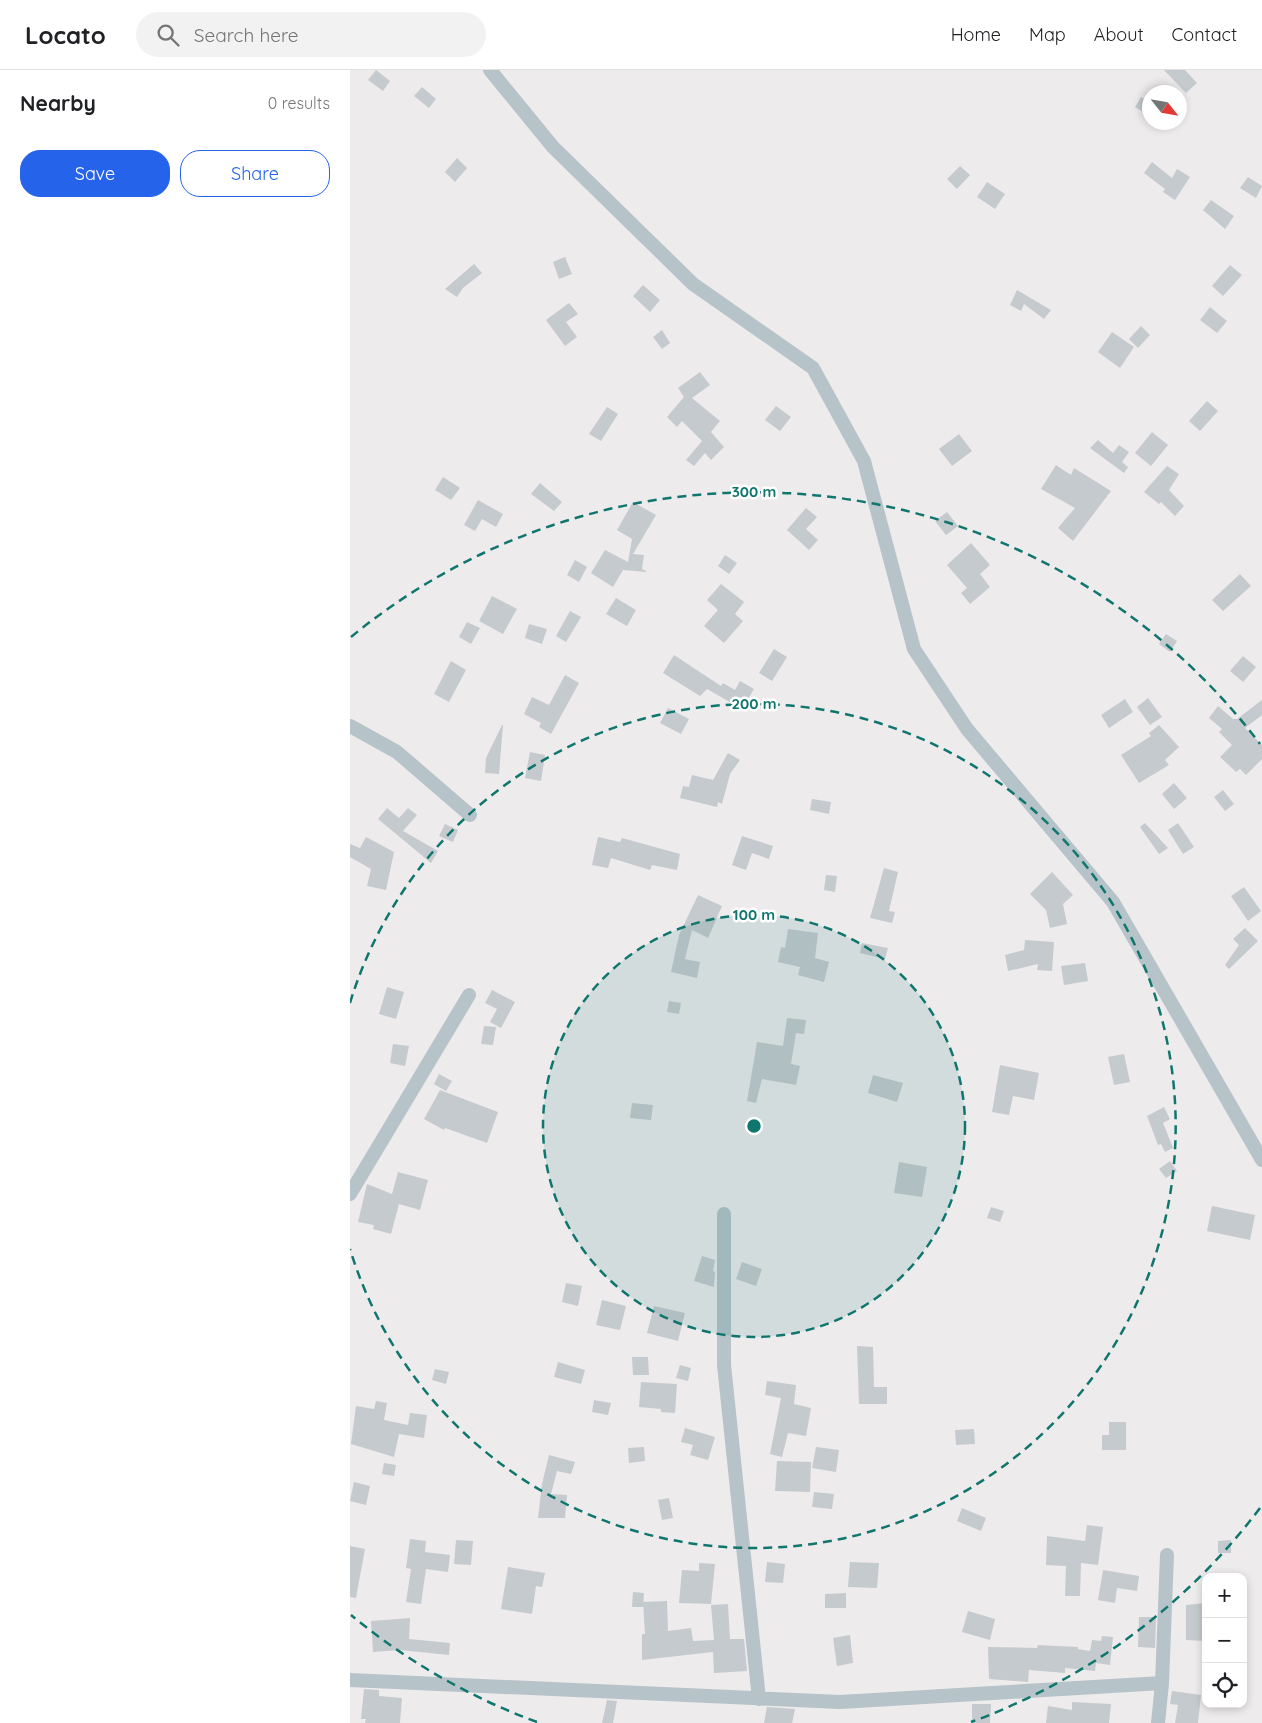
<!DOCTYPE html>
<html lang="en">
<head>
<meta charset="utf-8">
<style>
  :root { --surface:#fff; --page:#f2f2f2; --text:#202124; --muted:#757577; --line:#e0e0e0; --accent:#2563eb }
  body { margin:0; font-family:Quicksand,sans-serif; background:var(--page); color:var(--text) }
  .controls { position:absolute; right:15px; bottom:15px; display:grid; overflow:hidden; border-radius:10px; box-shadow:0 2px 8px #0003 }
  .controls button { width:45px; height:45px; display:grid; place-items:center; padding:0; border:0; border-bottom:1px solid var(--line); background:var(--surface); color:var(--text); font:25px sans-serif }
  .compass { position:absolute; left:792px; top:15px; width:45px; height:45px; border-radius:50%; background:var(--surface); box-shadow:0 2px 8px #0003; rotate:121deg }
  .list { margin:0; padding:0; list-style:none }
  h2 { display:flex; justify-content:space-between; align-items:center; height:65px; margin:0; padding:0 20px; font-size:21px }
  h2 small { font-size:16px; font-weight:400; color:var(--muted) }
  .actions { display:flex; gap:10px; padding:15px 20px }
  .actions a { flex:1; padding:11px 0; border:1px solid var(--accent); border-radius:20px; text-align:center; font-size:18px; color:var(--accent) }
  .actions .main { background:var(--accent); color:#fff }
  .icon { flex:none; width:28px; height:28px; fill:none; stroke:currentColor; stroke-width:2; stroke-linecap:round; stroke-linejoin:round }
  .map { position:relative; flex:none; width:912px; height:1653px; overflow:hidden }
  header { display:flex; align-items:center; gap:30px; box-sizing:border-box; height:70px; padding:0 25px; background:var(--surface); border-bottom:1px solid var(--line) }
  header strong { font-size:24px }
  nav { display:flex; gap:28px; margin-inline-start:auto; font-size:18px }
  .search { width:350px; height:45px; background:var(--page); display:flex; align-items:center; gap:12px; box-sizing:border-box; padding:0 18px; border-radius:28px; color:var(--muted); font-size:19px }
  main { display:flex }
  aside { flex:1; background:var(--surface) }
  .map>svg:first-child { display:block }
  .building { fill:#c5cace }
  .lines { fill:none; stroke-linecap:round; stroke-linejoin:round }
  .street { stroke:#b6c3c8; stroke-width:14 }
  .ring { fill:none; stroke:#0f766e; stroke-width:2.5; stroke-dasharray:9 6 }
  .centre { fill:#0f766e; stroke:#fff; stroke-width:2.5 }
  .ring-label { font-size:15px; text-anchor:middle; font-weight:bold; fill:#0f766e; stroke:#fff; stroke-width:5; stroke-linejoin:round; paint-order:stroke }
</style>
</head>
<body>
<header>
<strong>Locato</strong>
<div class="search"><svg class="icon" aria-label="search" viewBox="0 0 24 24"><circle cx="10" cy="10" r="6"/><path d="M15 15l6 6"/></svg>Search here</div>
<nav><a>Home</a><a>Map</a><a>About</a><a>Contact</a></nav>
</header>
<main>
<aside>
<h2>Nearby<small>0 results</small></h2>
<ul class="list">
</ul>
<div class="actions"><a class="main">Save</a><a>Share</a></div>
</aside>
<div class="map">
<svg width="912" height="1653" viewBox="0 0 912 1653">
  <rect width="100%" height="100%" fill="#eeebec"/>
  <path class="building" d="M 26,0 L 40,11 L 33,21 L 18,10 Z
    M 814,0 L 835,0 L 847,13 L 836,23 Z
    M 72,17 L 86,29 L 79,38 L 64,26 Z
    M 791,27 L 800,33 L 800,46 L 785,37 Z
    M 107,88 L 117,98 L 105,112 L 95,102 Z
    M 802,92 L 822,108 L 827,99 L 840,107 L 825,130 L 813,122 L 815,119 L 794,103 Z
    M 610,96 L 620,105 L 607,119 L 597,109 Z
    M 898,107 L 912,116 L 906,128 L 890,118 Z
    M 637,112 L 655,124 L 645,139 L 627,127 Z
    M 861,130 L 884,146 L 875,159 L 853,140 Z
    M 215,187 L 222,204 L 209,209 L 203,192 Z
    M 124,194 L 132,203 L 113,218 L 107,227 L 95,219 Z
    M 880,195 L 892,205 L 873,226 L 862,216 Z
    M 293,215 L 310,230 L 300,242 L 283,226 Z
    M 667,220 L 701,240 L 694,249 L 674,234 L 671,241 L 660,235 Z
    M 219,233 L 228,244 L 216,252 L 227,267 L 215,276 L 196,250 Z
    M 860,237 L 877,251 L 867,263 L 850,250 Z
    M 791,256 L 800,265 L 788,278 L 779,269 Z
    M 312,260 L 320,273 L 312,279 L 303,267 Z
    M 762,262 L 784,277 L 770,298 L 748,282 Z
    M 350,302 L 360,315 L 342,328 L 370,351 L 361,362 L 374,377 L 361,390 L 355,383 L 344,396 L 336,390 L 352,371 L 332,351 L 327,357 L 317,347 L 334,327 L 328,318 Z
    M 857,331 L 868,341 L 850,361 L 839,351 Z
    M 426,336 L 441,347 L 430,361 L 415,350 Z
    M 257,337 L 268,344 L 251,371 L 239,364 Z
    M 802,362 L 818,375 L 801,396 L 785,383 Z
    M 609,364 L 622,381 L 602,396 L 589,379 Z
    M 748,370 L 763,383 L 769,375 L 779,382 L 772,392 L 778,397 L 774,403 L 740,378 Z
    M 706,395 L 721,405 L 724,398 L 761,421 L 723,471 L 708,458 L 725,438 L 691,419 Z
    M 817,396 L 829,404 L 819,420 L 834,436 L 825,446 L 811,432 L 809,434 L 794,422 Z
    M 93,407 L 110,418 L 101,430 L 85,420 Z
    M 190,413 L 212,432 L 204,441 L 181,424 Z
    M 128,430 L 153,444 L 146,457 L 132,449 L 125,461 L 114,455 Z
    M 283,432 L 306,445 L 283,484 L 294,485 L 292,499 L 298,502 L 273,500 L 263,517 L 241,503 L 255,480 L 278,492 L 282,469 L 267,460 Z
    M 456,438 L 467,447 L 456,459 L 468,470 L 459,480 L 437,460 Z
    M 597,442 L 608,456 L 596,465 L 585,451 Z
    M 621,473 L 640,495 L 630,504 L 640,517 L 620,534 L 611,523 L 617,518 L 597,495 Z
    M 375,485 L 387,493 L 379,504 L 368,496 Z
    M 225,490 L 237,497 L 229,512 L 217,505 Z
    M 890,504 L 901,516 L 873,541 L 862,530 Z
    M 371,514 L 394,532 L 385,544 L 393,551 L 374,573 L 354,556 L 368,540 L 357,530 Z
    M 142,526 L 167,539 L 153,564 L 129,551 Z
    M 266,528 L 286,540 L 277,556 L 256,544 Z
    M 220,541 L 231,547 L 216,572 L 206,566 Z
    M 117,552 L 130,558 L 121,574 L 109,567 Z
    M 179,554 L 197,559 L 192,574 L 175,568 Z
    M 816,564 L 827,571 L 820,582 L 809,574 Z
    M 424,579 L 437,587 L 422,611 L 409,603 Z
    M 324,585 L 371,616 L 373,613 L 385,620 L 390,611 L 404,619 L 392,639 L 357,619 L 350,626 L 313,603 Z
    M 893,586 L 906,597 L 893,612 L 880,601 Z
    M 101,591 L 116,600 L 99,632 L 84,624 Z
    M 215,605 L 229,613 L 201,664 L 189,657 L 191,653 L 174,644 L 182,627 L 199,635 Z
    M 798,628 L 812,647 L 800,655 L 787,637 Z
    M 775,629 L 783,642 L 759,658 L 751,645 Z
    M 912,630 L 912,645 L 895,658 L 912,675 L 912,689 L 896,705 L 890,699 L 886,702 L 870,687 L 882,675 L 869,662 L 872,659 L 859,648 L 868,636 L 883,649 L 887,649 Z
    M 318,638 L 339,649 L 331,664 L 310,653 Z
    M 152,655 L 153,655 L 149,704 L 135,703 L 136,688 Z
    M 809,655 L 829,677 L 815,690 L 819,695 L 789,713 L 771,685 L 801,666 L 799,663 Z
    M 180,682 L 195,685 L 191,711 L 175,708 Z
    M 378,683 L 390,690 L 380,704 L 372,734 L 368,732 L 367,737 L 330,728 L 333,716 L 339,717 L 342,705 L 363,710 Z
    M 824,713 L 837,728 L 824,739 L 812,724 Z
    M 873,720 L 884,734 L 875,741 L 864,727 Z
    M 462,729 L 481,732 L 479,744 L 460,740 Z
    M 37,738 L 49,748 L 58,738 L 67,745 L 53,761 L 88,781 L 81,793 L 28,749 Z
    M 795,753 L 818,778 L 809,784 L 790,757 Z
    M 828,753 L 844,777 L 833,784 L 818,760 Z
    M 95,754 L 108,760 L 103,772 L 89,766 Z
    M 392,766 L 423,776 L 419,789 L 402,783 L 396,800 L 382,795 Z
    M 16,767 L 44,782 L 36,820 L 17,816 L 21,799 L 0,787 L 0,774 L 10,778 Z
    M 248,767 L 270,772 L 272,768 L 330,784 L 327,800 L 302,795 L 300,800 L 261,788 L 258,798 L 242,795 Z
    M 534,798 L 548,802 L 539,841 L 545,842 L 542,853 L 520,848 Z
    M 702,802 L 723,825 L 713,834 L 717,854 L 700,858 L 696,840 L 680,824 Z
    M 476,805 L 487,806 L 485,822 L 474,820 Z
    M 894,817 L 911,841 L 898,851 L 881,826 Z
    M 348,825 L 372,836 L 358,868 L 342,860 L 335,889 L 350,892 L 347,908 L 321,902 L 329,865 Z
    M 895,858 L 908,871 L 879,899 L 875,895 L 889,875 L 883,869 Z
    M 438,859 L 468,863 L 465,888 L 479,892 L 474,912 L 448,905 L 450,897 L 428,892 L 431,877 L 435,878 Z
    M 675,870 L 704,872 L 702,901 L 687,900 L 688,894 L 658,901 L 655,885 L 674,880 Z
    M 512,873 L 538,878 L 535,889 L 510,883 Z
    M 735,893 L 738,911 L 714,915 L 711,896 Z
    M 37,917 L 54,922 L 46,949 L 29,944 Z
    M 142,920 L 165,932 L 151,958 L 140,952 L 147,939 L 135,933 Z
    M 319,931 L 331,933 L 329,944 L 317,942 Z
    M 437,948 L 456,950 L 454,964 L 446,963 L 441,994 L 450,996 L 446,1015 L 412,1009 L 406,1033 L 397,1031 L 407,972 L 433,976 Z
    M 134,956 L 146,957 L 143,975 L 131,974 Z
    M 43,974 L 59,976 L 55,996 L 40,993 Z
    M 774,984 L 780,1012 L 764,1015 L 758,987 Z
    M 650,995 L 689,1003 L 684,1030 L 663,1026 L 659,1045 L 642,1042 Z
    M 89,1004 L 102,1011 L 96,1021 L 84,1014 Z
    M 523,1005 L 553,1013 L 547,1032 L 518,1023 Z
    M 90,1020 L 148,1042 L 137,1073 L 95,1058 L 94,1060 L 74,1049 Z
    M 282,1033 L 303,1035 L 301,1050 L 280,1048 Z
    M 814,1037 L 820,1049 L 813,1053 L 823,1078 L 815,1082 L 811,1074 L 808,1075 L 797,1046 Z
    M 820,1091 L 827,1101 L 816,1108 L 809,1099 Z
    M 549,1092 L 577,1097 L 572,1127 L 544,1123 Z
    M 48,1102 L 78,1110 L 70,1140 L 49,1134 L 41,1164 L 23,1159 L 24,1155 L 8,1152 L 17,1114 L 42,1124 Z
    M 862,1136 L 905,1145 L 900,1170 L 857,1161 Z
    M 641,1137 L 654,1141 L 650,1152 L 637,1148 Z
    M 352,1186 L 365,1190 L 363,1201 L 365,1202 L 364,1217 L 344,1211 Z
    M 392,1192 L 412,1199 L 406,1216 L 386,1209 Z
    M 216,1213 L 232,1216 L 228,1236 L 212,1232 Z
    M 252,1230 L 276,1236 L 270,1260 L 246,1255 Z
    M 304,1236 L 335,1243 L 328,1271 L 297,1263 Z
    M 507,1276 L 523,1277 L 524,1317 L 537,1317 L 537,1334 L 509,1334 Z
    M 282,1287 L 298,1287 L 299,1305 L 283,1305 Z
    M 208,1292 L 235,1300 L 231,1314 L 204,1307 Z
    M 330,1295 L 341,1298 L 338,1311 L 326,1308 Z
    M 85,1299 L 99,1302 L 96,1314 L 82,1310 Z
    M 417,1311 L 446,1315 L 444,1334 L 461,1338 L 456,1366 L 438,1363 L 432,1387 L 420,1384 L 431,1328 L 415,1325 Z
    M 291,1312 L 327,1314 L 325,1343 L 311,1342 L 311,1339 L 289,1337 Z
    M 244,1330 L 261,1333 L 258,1345 L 242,1342 Z
    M 26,1331 L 37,1333 L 34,1350 L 58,1355 L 60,1343 L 77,1345 L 74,1368 L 49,1364 L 44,1387 L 1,1374 L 6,1336 L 24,1339 Z
    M 759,1352 L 776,1352 L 776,1380 L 752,1380 L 752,1365 L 759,1365 Z
    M 335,1358 L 365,1367 L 358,1390 L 340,1385 L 343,1375 L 331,1372 Z
    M 624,1359 L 625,1374 L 606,1375 L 605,1360 Z
    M 294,1377 L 295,1391 L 279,1393 L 278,1378 Z
    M 466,1377 L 489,1380 L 486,1402 L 462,1398 Z
    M 199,1385 L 225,1392 L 221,1404 L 207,1401 L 201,1424 L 217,1425 L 215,1448 L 188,1448 L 192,1414 Z
    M 427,1391 L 461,1392 L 460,1422 L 425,1421 Z
    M 34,1393 L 46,1395 L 44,1406 L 32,1404 Z
    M 4,1412 L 20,1416 L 16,1435 L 0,1431 Z
    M 464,1422 L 484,1424 L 482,1439 L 462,1437 Z
    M 319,1428 L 323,1448 L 312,1450 L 308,1430 Z
    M 612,1438 L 636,1448 L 631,1461 L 607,1451 Z
    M 737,1455 L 753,1457 L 748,1495 L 731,1493 L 730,1526 L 715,1526 L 716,1496 L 696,1495 L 697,1466 L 735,1471 Z
    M 60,1469 L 76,1471 L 75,1482 L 100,1485 L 98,1502 L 76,1499 L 71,1534 L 56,1532 L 61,1499 L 56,1498 Z
    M 106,1470 L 123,1471 L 121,1495 L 104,1494 Z
    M 881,1470 L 881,1483 L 868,1483 L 868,1471 Z
    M 0,1476 L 15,1479 L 6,1528 L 0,1527 Z
    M 417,1492 L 435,1494 L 433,1513 L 415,1512 Z
    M 500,1492 L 529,1493 L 527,1518 L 498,1517 Z
    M 349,1493 L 365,1494 L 361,1534 L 329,1533 L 332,1500 L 349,1501 Z
    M 158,1497 L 195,1503 L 192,1517 L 186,1516 L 182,1544 L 151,1539 Z
    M 753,1500 L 789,1506 L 787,1521 L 767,1518 L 765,1533 L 748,1530 Z
    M 283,1522 L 294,1523 L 293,1537 L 282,1537 Z
    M 496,1523 L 496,1538 L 475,1538 L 475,1524 Z
    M 317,1531 L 318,1561 L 341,1558 L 343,1571 L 364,1570 L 361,1535 L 378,1534 L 380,1569 L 394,1569 L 397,1601 L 364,1603 L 363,1582 L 292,1590 L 292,1564 L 295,1564 L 293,1532 Z
    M 856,1533 L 856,1571 L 836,1570 L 836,1535 Z
    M 618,1541 L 645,1549 L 640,1570 L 612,1562 Z
    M 789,1547 L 806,1547 L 805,1578 L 788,1577 Z
    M 60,1548 L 59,1569 L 100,1573 L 99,1585 L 50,1580 L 23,1582 L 21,1551 Z
    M 500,1565 L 503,1593 L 487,1596 L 483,1568 Z
    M 752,1566 L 763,1567 L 760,1595 L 746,1593 L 745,1601 L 715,1598 L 715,1603 L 679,1600 L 678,1612 L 639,1609 L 638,1577 L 687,1578 L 688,1575 L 728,1577 L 728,1579 L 740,1581 L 742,1570 L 751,1571 Z
    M 14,1619 L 29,1620 L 29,1626 L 52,1628 L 50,1653 L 15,1653 L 16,1649 L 11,1649 Z
    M 822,1621 L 851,1625 L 848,1653 L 825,1653 L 828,1635 L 820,1634 Z
    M 257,1630 L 267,1631 L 263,1653 L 252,1653 Z
    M 722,1632 L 761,1634 L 759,1653 L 696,1653 L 698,1636 L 722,1640 Z
    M 622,1634 L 641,1634 L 640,1653 L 622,1653 Z
    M 417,1637 L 445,1639 L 442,1653 L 414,1653 Z"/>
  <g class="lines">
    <path class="street" d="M 140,0 L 203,77 L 343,214 L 463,298 L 514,391 L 564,579 L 617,659 L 763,832 L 912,1090
      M 0,656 L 47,682 L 120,745
      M 0,1124 L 119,925
      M 374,1144 L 374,1295 L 409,1629
      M 0,1610 L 490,1632 L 812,1613
      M 808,1653 L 812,1613 L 817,1485"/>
  </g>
  <circle cx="404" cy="1056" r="211" fill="#0f766e" fill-opacity=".12"/>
  <g class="ring">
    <circle cx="404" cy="1056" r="211"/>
    <path d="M0 933A422 422 0 1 1 0 1179"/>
    <path d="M910 1438A634 634 0 0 1 621 1652M187 1652A634 634 0 0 1 1 1545M1 567A634 634 0 0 1 910 674"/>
  </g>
  <circle cx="404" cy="1056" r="8" class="centre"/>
  <g class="ring-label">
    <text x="404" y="427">300 m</text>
    <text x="404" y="639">200 m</text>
    <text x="404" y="850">100 m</text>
  </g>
</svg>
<div class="controls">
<button>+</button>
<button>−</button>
<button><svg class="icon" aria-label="locate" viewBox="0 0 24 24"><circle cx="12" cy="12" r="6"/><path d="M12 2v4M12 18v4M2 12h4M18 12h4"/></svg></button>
</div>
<svg class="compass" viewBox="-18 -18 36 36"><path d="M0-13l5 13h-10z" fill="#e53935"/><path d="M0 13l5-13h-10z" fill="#757577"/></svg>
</div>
</main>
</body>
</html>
